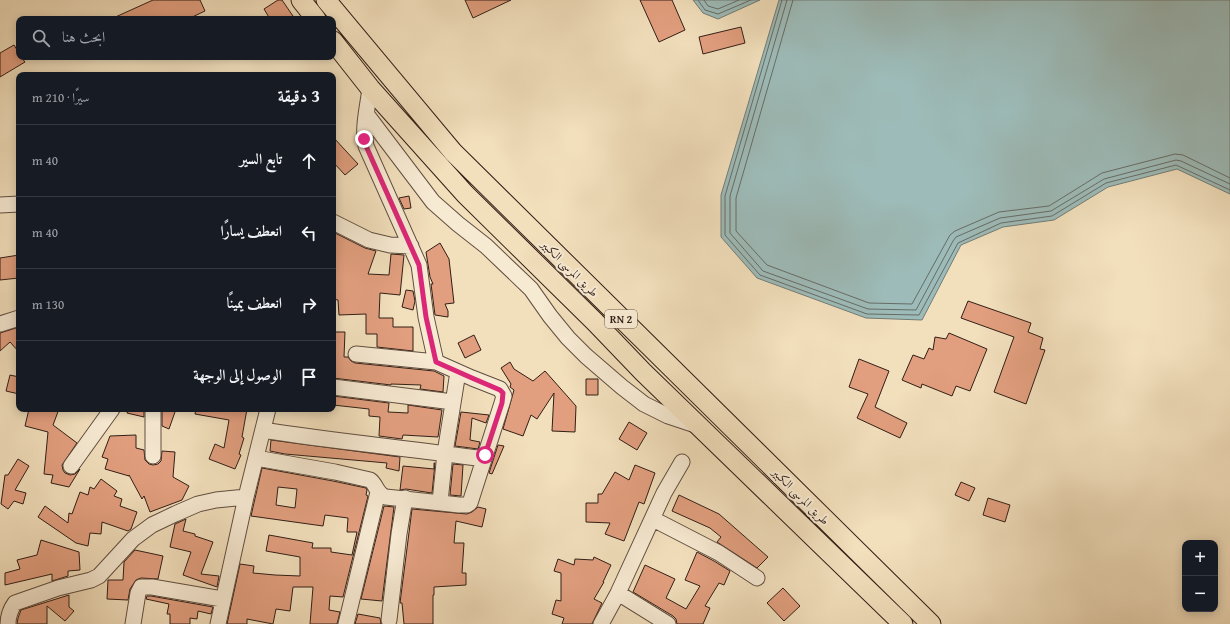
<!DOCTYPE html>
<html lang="ar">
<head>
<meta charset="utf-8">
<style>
  :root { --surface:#171b24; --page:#20242c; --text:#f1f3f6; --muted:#9ea1a6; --line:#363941 }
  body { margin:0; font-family:"Gentium Book Plus",Amiri,serif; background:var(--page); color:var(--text); direction:rtl }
  .controls { position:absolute; right:12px; bottom:12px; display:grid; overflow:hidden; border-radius:8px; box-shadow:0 2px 10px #0003 }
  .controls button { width:36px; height:36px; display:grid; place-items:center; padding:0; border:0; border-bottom:1px solid var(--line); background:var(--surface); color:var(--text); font:20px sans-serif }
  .stop { position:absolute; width:12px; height:12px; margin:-9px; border:3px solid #db2777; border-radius:50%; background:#fff }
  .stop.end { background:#db2777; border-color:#fff; box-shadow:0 1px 4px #0008 }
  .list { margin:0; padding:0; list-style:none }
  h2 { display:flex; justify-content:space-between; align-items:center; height:52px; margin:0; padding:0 16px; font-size:17px }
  h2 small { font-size:13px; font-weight:400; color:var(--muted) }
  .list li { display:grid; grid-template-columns:26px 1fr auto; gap:12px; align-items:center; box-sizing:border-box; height:72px; padding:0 16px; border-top:1px solid var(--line) }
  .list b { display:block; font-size:15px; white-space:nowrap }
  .list em { font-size:13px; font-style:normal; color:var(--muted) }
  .icon { flex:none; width:22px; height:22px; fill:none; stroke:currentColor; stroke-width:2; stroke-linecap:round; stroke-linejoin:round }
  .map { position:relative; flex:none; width:1230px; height:624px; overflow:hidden; direction:ltr }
  .search { position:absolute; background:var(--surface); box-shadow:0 2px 10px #0003; left:16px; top:16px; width:320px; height:44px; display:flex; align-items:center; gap:10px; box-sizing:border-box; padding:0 14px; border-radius:8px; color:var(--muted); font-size:15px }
  .panel { position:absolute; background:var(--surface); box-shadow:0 2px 10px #0003; left:16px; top:72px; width:320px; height:340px; border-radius:8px; direction:rtl }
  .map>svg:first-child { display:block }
  .water { fill:#9dbbb8; stroke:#727c77 }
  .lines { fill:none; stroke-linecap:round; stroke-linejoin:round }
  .shore { stroke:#676c67; stroke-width:1 }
  .building { fill:#e29f7f; stroke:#311e16; fill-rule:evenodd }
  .minor-casing { stroke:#614e40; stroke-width:17 }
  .major-casing { stroke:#311e16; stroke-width:21 }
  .minor { stroke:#f7ead3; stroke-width:15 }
  .major { stroke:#f2dfbc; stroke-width:19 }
  .route { stroke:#db2777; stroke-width:5 }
  .labels { text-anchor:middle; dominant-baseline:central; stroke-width:4; stroke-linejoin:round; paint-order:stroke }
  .shield { fill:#f7ead3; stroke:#6c5b4f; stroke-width:1 }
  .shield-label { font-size:11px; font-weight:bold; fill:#311e16 }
  .street-label { font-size:12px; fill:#311e16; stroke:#f7ead3 }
</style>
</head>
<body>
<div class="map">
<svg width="1230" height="624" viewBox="0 0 1230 624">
  <rect width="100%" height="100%" fill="#f2dfbc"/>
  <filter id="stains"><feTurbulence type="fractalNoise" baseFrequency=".005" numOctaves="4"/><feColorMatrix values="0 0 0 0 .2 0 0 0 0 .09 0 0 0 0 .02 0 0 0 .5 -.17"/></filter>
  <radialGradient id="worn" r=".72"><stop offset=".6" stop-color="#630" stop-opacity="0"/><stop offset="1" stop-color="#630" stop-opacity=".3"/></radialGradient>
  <path class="water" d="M 693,0 L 760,0 L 718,19 L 703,13 Z
    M 779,0 L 1230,0 L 1230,194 L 1177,169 L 1108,187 L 1054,220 L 1003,227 L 961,245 L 922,320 L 866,318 L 757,278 L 721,237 L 721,195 Z"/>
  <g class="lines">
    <path class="shore" d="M 698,0 L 705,10 L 718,14 L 751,0
      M 704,0 L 708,6 L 718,9 L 739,0
      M 782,0 L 725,196 L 725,235 L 760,275 L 867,314 L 919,315 L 958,243 L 1001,223 L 1052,216 L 1106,183 L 1176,165 L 1230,190
      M 787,0 L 730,196 L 730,233 L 763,271 L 868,309 L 916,310 L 953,241 L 956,237 L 1000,218 L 1051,211 L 1104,179 L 1176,160 L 1181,161 L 1230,184
      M 793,0 L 736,198 L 736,231 L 767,265 L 869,303 L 912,304 L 950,235 L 955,231 L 999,212 L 1049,206 L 1102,173 L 1175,154 L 1183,155 L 1230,178"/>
  </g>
  <path class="building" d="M 153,0 L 200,0 L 205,11 L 188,19 L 111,19 Z
    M 278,0 L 282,0 L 295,19 L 270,19 L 264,9 Z
    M 465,0 L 511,0 L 473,18 Z
    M 640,0 L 672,0 L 685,30 L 659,42 Z
    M 741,27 L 745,43 L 703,54 L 699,37 Z
    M 14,45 L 19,53 L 19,57 L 21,57 L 25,62 L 0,77 L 0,53 Z
    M 333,137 L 358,164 L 345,175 L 333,162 Z
    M 409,196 L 411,208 L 404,209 L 399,198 Z
    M 333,232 L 365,248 L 376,251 L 368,274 L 389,275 L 391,254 L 404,255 L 400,295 L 380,293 L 379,318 L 393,318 L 393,327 L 413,327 L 413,351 L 377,347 L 377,334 L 366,334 L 366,314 L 339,315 L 338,300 L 333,299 L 333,286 L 335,273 L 333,273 Z
    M 440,243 L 449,259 L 454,303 L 445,304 L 448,311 L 448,317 L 435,315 L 431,284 L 433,284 L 430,277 L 426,252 Z
    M 19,255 L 19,278 L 0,280 L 0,258 Z
    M 406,290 L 413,291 L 415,301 L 413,310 L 402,307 Z
    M 968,301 L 1031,323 L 1028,332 L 1043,338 L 1040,349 L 1045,350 L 1026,404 L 994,392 L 1014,337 L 961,318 Z
    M 19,327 L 19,352 L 10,342 L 0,351 L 0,333 Z
    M 333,332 L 345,332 L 344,357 L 348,357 L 351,361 L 355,363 L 434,371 L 444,376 L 443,392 L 420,389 L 421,385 L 391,384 L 391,385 L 333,378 Z
    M 949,333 L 987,349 L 970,391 L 956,386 L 952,396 L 922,384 L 921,388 L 902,380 L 913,355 L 924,359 L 929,348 L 933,350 L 935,337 L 946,339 Z
    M 474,335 L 481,350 L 465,358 L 458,343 Z
    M 859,359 L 889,371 L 875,407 L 907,423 L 900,438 L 857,418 L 868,394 L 849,387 Z
    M 510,362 L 514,369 L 533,381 L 545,371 L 576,406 L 575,432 L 552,431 L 554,393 L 537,419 L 531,415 L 523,436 L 503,429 L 514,390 L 510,387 L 511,384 L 501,368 Z
    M 10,375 L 19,377 L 19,394 L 6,391 Z
    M 586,379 L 598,379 L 598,395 L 586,395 Z
    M 333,396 L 389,403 L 388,412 L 408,413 L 408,405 L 442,410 L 438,437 L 403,435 L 402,439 L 379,436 L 380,417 L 369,416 L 369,409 L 333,405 Z
    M 29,409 L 59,409 L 53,425 L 77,443 L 62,465 L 63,470 L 65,473 L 70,475 L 75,474 L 80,469 L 69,487 L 51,483 L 53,475 L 44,474 L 48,432 L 25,426 Z
    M 128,409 L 144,409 L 144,417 L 127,413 Z
    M 162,409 L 176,409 L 169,429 L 162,426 Z
    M 196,409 L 247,409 L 242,437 L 244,438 L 239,454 L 241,455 L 235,469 L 209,459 L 215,444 L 224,448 L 229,420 L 195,414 Z
    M 461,412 L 489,415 L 486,423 L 472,418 L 470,440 L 480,442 L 478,449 L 455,446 Z
    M 629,422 L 647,433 L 637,450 L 619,439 Z
    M 136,435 L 136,448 L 144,450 L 145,460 L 149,464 L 153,465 L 158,464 L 161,461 L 162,451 L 175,452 L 173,477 L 189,486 L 182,500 L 150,512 L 144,496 L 142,499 L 129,475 L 129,476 L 105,469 L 108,459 L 102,457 L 110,436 Z
    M 271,440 L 400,457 L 399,471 L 386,468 L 387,463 L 285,454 L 270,451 Z
    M 498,445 L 504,446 L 492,474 L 489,473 Z
    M 18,459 L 29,466 L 15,490 L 26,493 L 23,504 L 14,501 L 8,509 L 1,504 L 5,475 L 8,475 Z
    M 434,463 L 435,463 L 432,493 L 406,489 L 400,490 L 403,466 L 434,469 Z
    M 453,464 L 463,465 L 461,496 L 450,495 Z
    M 635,465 L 655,473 L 644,504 L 639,502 L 624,541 L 605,534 L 610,523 L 586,522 L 586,503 L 598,503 L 598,494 L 602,494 L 615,472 L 629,480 Z
    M 262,468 L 333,481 L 366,488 L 367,490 L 366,495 L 368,496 L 343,597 L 330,596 L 329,610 L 340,612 L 337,624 L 310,624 L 313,587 L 293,587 L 290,611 L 276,609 L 273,624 L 247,619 L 247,624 L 227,624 L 240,564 L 254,566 L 253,573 L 275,575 L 300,576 L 300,557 L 266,551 L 269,535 L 313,543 L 312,548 L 331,548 L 331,552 L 352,555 L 357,532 L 347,532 L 348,518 L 325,515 L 323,526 L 251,516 ZM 278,487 L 297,489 L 295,508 L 276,505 Z
    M 101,479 L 117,491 L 114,496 L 122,499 L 120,506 L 137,512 L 131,529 L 128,531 L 102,522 L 101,534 L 90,533 L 88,546 L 76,543 L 38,517 L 45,506 L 68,523 L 69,513 L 72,514 L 80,492 L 88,495 L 90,487 L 94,489 Z
    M 961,482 L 975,488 L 969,501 L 955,495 Z
    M 679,495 L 719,514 L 768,557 L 757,568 L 717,542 L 721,537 L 710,528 L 672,511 Z
    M 988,498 L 1010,505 L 1005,522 L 983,515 Z
    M 384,506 L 394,507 L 382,601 L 361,599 Z
    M 478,507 L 486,509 L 482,527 L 456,521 L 454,543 L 464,543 L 462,573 L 466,573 L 466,585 L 434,587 L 434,595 L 433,595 L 433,624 L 404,624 L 402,603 L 400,603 L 412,509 L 467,514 L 472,512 Z
    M 186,519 L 183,531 L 195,534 L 195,536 L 213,542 L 201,574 L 219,576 L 217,587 L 183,575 L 191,552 L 170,547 L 175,524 Z
    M 41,540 L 79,552 L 80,570 L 68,571 L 68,576 L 52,581 L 52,574 L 5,585 L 5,573 L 20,569 L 17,560 L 37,555 Z
    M 135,550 L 163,556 L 158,579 L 141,578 L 136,580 L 130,589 L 128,600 L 107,599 L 108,580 L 123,580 L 124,562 Z
    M 697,552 L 714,561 L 730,571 L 724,585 L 719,583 L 705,606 L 710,608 L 703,624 L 677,624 L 676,619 L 673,616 L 633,592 L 645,565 L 675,579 L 666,598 L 686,609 L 700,586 L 685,580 Z
    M 594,557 L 611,565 L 603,582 L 604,582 L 594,599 L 602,603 L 592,624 L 562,624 L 564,618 L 552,614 L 556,600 L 561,601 L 561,573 L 554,571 L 558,559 L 574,565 L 575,559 L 593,560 Z
    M 783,588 L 800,606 L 784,621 L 767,603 Z
    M 69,595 L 69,607 L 74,611 L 65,621 L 47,606 L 47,624 L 17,624 L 18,618 L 21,610 Z
    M 147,596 L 151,596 L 213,607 L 211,614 L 198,611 L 197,619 L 190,618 L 190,624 L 170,624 L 170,614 L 167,614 L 169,604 L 146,599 Z
    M 358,614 L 380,618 L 381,624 L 355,624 Z"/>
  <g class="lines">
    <defs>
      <path id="minor" d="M 370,88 C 368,106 362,128 366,146 L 419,265 L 426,317 L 436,362
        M 367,115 L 433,202 L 458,224 L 486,246 L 531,289 L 550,316 L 568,338 L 586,356 L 622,387 L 644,404 L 668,416 L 698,426
        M 0,205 L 19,204
        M 333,222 L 369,240 L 390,245 L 411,246
        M 0,324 L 19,318
        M 333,387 L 453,402
        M 263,430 C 336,442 410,448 484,459
        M 153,456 L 153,409
        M 256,458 L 335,472 L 370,480 C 377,485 376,494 386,497 L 459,505 L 467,505 L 470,503 L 502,403 L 504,396 L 500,389 L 472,378 L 436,362 L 356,354
        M 71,466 L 112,409
        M 440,502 L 445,453 L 458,372
        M 653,519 L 719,553 L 757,578
        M 618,593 L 668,624
        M 389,620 L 399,534 L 405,498
        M 8,624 C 8,616 10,610 15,603 L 58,588 L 91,580 L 99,576 L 133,539 L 152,525 L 175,514 L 198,504 L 216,500 L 246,497
        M 133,624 L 138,593 L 141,587 L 152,587 L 222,599
        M 218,624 L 246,497 L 268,409
        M 346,624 L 378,492
        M 601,624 L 618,593 L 664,493 L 682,462"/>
      <path id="major" d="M 301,0 L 316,19
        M 326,0 L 453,152 L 931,624
        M 333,41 L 370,88 L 465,194 L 595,322 L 643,372 L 903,624"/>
    </defs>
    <use href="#minor" class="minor-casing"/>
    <use href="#major" class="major-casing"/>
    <use href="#minor" class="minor"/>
    <use href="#major" class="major"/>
  </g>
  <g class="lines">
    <path class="route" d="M 364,139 L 366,146 L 419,265 L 426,317 L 436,362 L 472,378 L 500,390 L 503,393 L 502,403 L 485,455"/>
  </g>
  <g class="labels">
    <rect class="shield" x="605" y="310" width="32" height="18" rx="3"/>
    <g class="shield-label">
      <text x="621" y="319">RN 2</text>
    </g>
    <g class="street-label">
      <text transform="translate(570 268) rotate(45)">طريق المرسى الكبير</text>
      <text transform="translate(801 496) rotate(45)">طريق المرسى الكبير</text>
    </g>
  </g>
  <rect width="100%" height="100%" filter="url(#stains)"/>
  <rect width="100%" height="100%" fill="url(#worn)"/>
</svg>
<div class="controls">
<button>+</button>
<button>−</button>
</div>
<div class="stop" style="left:485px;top:455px"></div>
<div class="stop end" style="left:364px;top:139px"></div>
<div class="search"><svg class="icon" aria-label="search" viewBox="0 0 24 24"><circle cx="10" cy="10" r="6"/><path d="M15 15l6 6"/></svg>ابحث هنا</div>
<section class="panel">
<h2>3 دقيقة<small>سيرًا · 210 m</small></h2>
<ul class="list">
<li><svg class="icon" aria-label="ahead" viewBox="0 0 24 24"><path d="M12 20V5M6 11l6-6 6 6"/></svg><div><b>تابع السير</b></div><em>40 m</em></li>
<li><svg class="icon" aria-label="left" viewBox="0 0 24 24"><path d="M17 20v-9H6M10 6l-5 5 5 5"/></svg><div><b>انعطف يسارًا</b></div><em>40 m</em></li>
<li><svg class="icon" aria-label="right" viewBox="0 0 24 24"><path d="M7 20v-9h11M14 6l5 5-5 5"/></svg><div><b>انعطف يمينًا</b></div><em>130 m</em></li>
<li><svg class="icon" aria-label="arrive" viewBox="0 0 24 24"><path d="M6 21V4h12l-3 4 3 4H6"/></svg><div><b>الوصول إلى الوجهة</b></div></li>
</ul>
</section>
</div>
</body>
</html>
